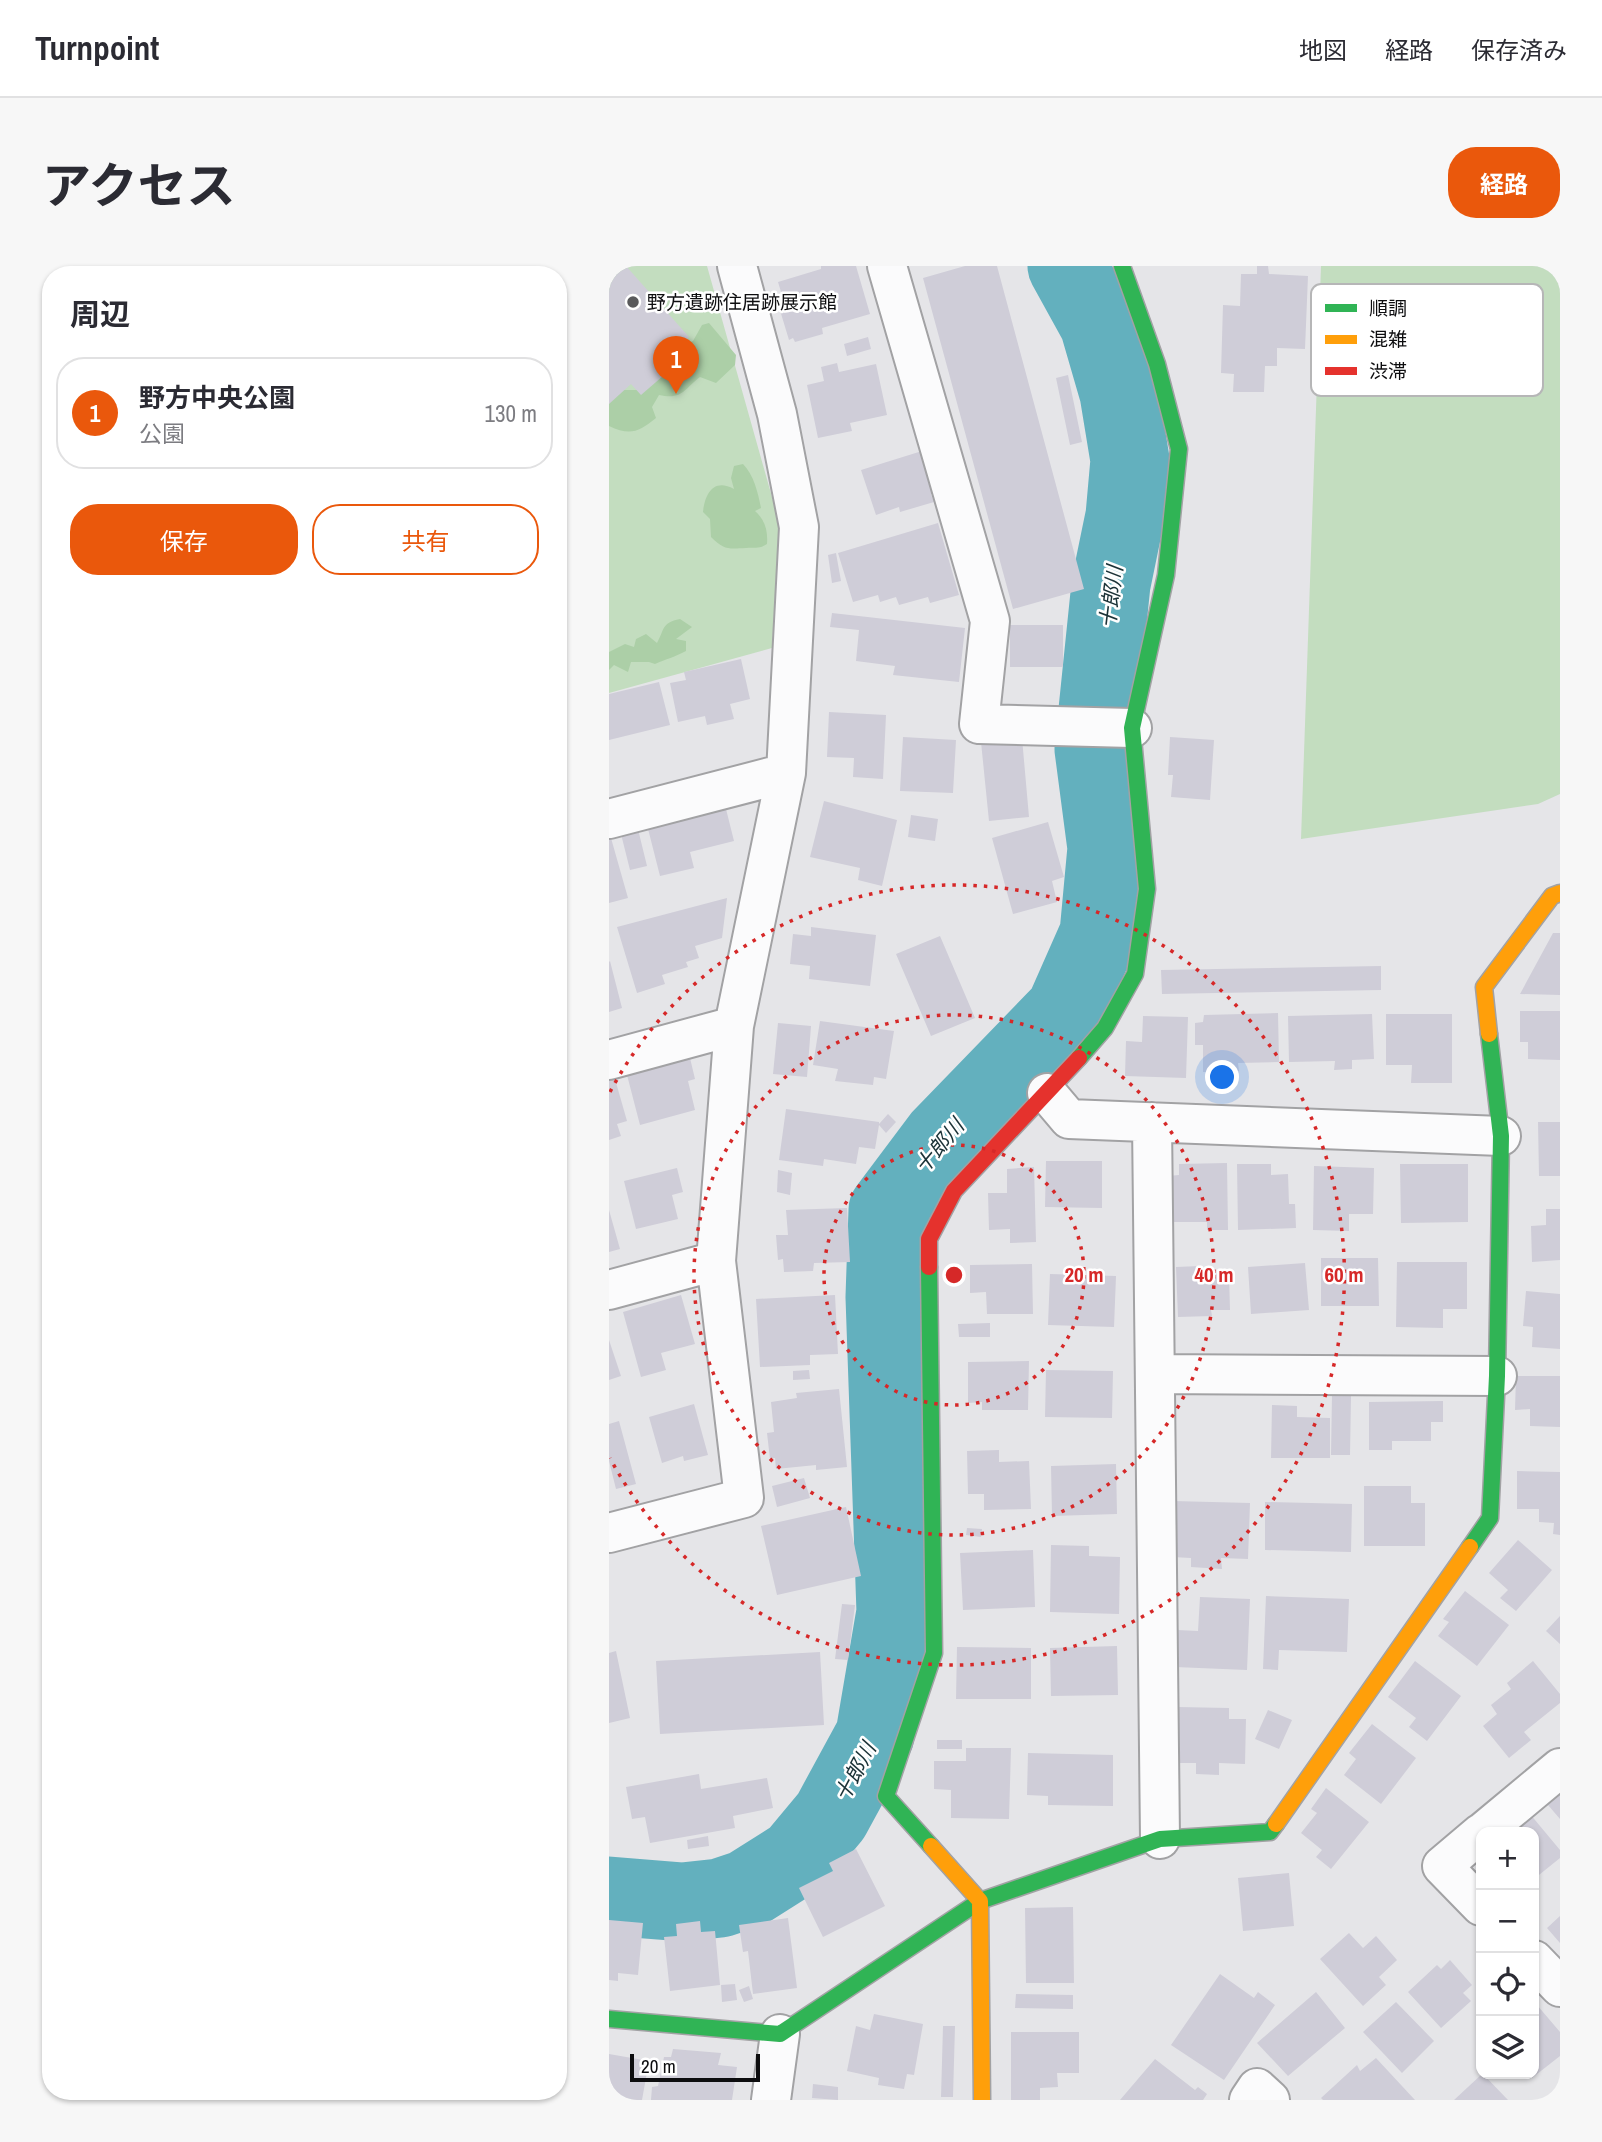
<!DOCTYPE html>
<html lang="ja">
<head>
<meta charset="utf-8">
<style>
  :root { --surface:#fff; --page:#f7f7f7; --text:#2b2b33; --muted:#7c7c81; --line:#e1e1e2; --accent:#ea580c }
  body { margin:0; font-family:"Archivo Narrow","Noto Sans JP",sans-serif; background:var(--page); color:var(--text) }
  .controls { position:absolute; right:21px; bottom:21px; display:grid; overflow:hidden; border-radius:14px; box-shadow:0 2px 5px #0004 }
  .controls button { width:63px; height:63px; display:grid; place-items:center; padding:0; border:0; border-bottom:2px solid var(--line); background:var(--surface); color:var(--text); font:35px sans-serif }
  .scale { position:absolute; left:21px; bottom:18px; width:130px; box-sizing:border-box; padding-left:7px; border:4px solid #0d0d0f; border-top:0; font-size:19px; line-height:24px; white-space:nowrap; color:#0d0d0f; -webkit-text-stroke:5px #fff; paint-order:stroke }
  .you { position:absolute; left:614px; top:812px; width:24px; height:24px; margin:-18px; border:5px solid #fff; border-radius:50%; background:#1a73e8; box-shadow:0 0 0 10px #1a73e833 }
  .badge { display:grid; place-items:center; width:46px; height:46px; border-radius:50%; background:var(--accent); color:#fff; font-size:23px; font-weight:700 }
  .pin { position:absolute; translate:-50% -58px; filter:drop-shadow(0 2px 4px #0008) }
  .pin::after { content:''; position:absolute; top:37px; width:24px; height:21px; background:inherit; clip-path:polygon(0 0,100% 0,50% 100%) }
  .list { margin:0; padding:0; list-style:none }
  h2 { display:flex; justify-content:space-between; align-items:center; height:91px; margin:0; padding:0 28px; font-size:30px }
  h2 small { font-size:23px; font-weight:400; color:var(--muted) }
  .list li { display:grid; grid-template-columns:46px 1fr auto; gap:21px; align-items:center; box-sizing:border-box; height:112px; margin:0 14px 14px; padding:0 14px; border:2px solid var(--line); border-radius:28px }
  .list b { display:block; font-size:26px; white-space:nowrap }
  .list p { margin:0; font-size:23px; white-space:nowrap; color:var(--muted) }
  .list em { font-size:23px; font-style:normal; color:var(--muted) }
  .actions { display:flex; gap:14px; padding:21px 28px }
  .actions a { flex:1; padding:16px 0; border:2px solid var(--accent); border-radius:28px; text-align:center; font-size:24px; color:var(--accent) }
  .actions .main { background:var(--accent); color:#fff }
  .icon { flex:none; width:38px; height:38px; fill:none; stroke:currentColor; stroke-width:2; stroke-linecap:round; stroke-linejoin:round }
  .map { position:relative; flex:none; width:951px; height:1834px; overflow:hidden; border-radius:28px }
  header { display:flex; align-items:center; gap:42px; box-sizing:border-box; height:98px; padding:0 35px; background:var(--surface); border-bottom:2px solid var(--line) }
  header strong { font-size:33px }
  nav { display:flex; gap:38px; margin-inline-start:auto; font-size:24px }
  .intro { display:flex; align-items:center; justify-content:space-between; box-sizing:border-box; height:168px; padding:0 42px }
  h1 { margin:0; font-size:49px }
  .button { padding:18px 32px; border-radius:28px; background:var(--accent); color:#fff; font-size:24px; font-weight:700 }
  main { display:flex; gap:42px; padding:0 42px }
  aside { flex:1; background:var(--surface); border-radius:28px; box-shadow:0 2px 5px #0004 }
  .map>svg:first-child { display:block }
  .green { fill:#c3ddbf }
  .forest { fill:#accfa7 }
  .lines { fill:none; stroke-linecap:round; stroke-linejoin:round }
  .river { stroke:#63b0be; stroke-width:79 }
  .building { fill:#cfcdd8 }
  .street-casing { stroke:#a2a2a4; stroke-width:42 }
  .fast-casing { stroke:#a2a2a4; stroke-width:19 }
  .slow-casing { stroke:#a2a2a4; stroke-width:19 }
  .jam-casing { stroke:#a2a2a4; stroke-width:19 }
  .street { stroke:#fbfbfc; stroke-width:38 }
  .fast { stroke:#30b455; stroke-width:16 }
  .slow { stroke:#ff9f0a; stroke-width:16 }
  .jam { stroke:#e5322d; stroke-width:16 }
  .ring { fill:none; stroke:#d62828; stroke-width:3.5; stroke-dasharray:3.5 7 }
  .poi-dot { fill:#59595b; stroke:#fff; stroke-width:2.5 }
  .labels { text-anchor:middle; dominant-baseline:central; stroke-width:5; stroke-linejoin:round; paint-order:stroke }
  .poi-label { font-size:19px; fill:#0d0d0f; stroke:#fff; text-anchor:start }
  .water-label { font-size:21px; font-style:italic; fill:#1b3237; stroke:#fff }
  .key { fill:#fff; stroke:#b6b6b7; stroke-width:2 }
  .key-label { font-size:19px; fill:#0d0d0f }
  .centre { fill:#d62828; stroke:#fff; stroke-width:3.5 }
  .ring-label { font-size:21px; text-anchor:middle; font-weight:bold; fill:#d62828; stroke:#fff; stroke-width:5; stroke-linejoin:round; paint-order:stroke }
</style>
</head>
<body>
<header>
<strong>Turnpoint</strong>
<nav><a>地図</a><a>経路</a><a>保存済み</a></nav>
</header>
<div class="intro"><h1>アクセス</h1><a class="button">経路</a></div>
<main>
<aside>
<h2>周辺<small></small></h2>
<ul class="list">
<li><span class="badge">1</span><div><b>野方中央公園</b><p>公園</p></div><em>130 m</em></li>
</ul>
<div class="actions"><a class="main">保存</a><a>共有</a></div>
</aside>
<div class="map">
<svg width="951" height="1834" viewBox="0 0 951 1834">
  <rect width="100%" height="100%" fill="#e5e5e8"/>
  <path class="green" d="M 0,0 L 98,0 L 170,256 L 163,382 L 0,427 Z
    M 712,0 L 951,0 L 951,528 L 929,538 L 692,573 Z"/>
  <path class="forest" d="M 100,57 L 127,89 L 126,99 L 107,117 L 91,111 C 75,123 74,134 50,129 L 43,141 L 47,152 C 30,166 21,170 0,160 L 0,137 L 14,124 L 29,124 L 59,86 L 69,86 L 75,79 L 84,75 L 93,59 Z
    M 134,198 C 145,209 149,227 152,242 L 146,245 C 156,254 159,264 158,278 C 150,283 147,281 137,282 C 119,283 115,284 102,271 L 101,253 L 94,246 C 96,227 105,212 125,223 L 122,212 L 125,200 Z
    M 71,353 L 83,361 L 67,373 L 77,375 L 77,385 C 66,391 57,393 46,398 L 40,396 L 22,396 L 19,406 L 5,399 L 0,404 L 0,386 L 16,378 L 25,381 L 27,373 L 37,368 L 48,377 C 56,363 52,357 71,353 Z"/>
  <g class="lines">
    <path class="river" d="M 0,1630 L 74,1636 L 111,1632 L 138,1623 L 187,1592 L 222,1550 L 266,1469 L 287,1346 L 276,1031 L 279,944 L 333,872 L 456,745 L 490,668 L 498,582 L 485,483 L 502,318 L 516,250 L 521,194 L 510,127 L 490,58 L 458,0"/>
  </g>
  <path class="building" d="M 0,0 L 17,0 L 80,71 L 61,87 L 69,97 L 32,129 L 22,118 L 0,138 Z
    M 212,0 L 247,0 L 261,48 L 213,62 L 214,68 L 186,76 L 184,72 L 180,74 L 170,41 L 176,39 L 169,16 L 212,3 Z
    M 356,0 L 388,0 L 475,323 L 404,343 L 314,12 Z
    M 648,0 L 659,0 L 660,8 L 699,10 L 696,83 L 668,82 L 668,100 L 656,100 L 655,126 L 624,126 L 625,108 L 612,107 L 614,39 L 631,40 L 632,8 L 648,8 Z
    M 259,71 L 262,83 L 238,90 L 235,78 Z
    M 228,97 L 230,106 L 267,98 L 278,149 L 241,157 L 243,165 L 209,172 L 198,119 L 215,115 L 212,101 Z
    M 459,109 L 473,176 L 461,179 L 447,112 Z
    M 313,185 L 327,227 L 322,228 L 325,236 L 291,246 L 290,241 L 267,249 L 252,204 Z
    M 329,257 L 350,329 L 321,337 L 319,331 L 290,339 L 287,331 L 271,336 L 269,329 L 244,336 L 229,287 Z
    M 227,287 L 232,315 L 223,317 L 219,289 Z
    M 223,347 L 356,362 L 350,416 L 284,409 L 286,400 L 247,395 L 250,364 L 221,361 Z
    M 401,359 L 454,359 L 454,401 L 401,401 Z
    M 132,393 L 141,433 L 121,438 L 125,453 L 98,459 L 96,450 L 69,456 L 61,417 L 77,414 L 75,406 Z
    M 50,416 L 61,459 L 0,474 L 0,428 Z
    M 220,446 L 277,449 L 274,513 L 244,511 L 245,492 L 218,491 Z
    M 294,471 L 347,474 L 344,527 L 291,525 Z
    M 561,471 L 605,474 L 601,534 L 562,531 L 564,509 L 559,509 Z
    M 413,472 L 420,551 L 380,555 L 372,476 Z
    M 114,531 L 125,575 L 81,586 L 85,602 L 51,610 L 36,551 Z
    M 215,535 L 288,554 L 273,620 L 249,614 L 251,602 L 201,591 Z
    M 302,549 L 329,553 L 326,575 L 299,571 Z
    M 26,551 L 38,600 L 21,604 L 9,556 Z
    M 439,556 L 455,611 L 443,615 L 448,636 L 404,648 L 383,572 Z
    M 0,565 L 19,632 L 0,637 Z
    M 118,632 L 113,672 L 86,680 L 90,692 L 77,696 L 79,701 L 53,709 L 56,718 L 28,727 L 8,661 Z
    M 202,661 L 267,669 L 261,720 L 200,713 L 201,700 L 181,698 L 184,668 L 202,670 Z
    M 944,667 L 951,667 L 951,729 L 911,728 Z
    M 331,670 L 366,752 L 322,770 L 287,688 Z
    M 1,695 L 13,742 L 0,746 L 0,696 Z
    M 772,700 L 772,724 L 553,728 L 552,704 Z
    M 911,745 L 951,745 L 951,794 L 919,793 L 919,776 L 911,776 Z
    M 669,747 L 670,796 L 629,797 L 630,805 L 594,806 L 594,779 L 586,779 L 586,757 L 594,756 L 595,749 Z
    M 763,748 L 765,793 L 743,794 L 743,803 L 725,804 L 726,795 L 680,796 L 679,750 Z
    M 777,748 L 843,748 L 843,817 L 802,817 L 803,799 L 777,799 Z
    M 534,750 L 579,751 L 577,812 L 516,810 L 517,775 L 533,776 Z
    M 211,755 L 285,765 L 277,813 L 265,811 L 264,819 L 226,815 L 229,803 L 204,799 Z
    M 169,757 L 202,760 L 198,811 L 164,808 Z
    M 81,792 L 86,813 L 79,815 L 86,844 L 31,859 L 18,809 Z
    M 6,813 L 18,855 L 8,858 L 12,870 L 0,874 L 0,814 Z
    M 177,843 L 270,856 L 270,858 L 279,848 L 287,856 L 277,867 L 270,859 L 266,883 L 250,881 L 247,898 L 215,893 L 214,900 L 170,894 Z
    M 929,856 L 951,856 L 951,910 L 930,910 Z
    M 437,895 L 493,895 L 493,942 L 436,941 Z
    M 618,897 L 619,964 L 598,964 L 598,956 L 560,956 L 559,910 L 570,909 L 570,898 Z
    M 628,898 L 662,898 L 662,909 L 679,908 L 680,938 L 686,938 L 687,962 L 629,964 Z
    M 791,898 L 859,898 L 859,956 L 792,957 Z
    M 705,900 L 765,902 L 764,948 L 740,948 L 740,965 L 704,964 Z
    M 425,901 L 427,976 L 401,977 L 401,963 L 380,964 L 379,927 L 398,927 L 398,903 Z
    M 68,902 L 74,926 L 63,929 L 69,953 L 27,963 L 15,915 Z
    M 169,904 L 183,907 L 181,929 L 168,926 Z
    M 238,942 L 241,996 L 205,997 L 204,1005 L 175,1006 L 174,993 L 169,994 L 167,969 L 179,969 L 177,944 Z
    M 937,943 L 951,943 L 951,994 L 923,996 L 922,960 L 937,959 Z
    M 0,944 L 11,983 L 0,986 Z
    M 712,992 L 769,992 L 770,1040 L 712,1040 Z
    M 788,996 L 858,996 L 858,1043 L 834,1043 L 834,1062 L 787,1061 Z
    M 696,997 L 700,1044 L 642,1048 L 639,1001 Z
    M 423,998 L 424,1048 L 378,1048 L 377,1026 L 361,1027 L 361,999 Z
    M 591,1000 L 591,1009 L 620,1008 L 621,1044 L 602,1044 L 603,1050 L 569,1051 L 567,1001 Z
    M 441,1008 L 507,1010 L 505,1061 L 439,1059 Z
    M 917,1025 L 951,1028 L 951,1083 L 923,1081 L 924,1061 L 914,1060 Z
    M 72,1029 L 86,1078 L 52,1087 L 57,1104 L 32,1111 L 14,1046 Z
    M 226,1029 L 229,1088 L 201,1089 L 201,1099 L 151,1101 L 147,1033 Z
    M 381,1057 L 381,1071 L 350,1071 L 349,1058 Z
    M 0,1074 L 12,1110 L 0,1114 Z
    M 420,1095 L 419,1144 L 373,1144 L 373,1136 L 359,1137 L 359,1096 Z
    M 200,1104 L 201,1113 L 184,1114 L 184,1105 Z
    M 437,1104 L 504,1105 L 503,1152 L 436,1151 Z
    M 907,1110 L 951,1110 L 951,1161 L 921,1160 L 921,1143 L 906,1144 Z
    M 230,1123 L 238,1201 L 207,1204 L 207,1199 L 167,1203 L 166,1192 L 161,1193 L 158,1167 L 165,1166 L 162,1136 L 188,1132 L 187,1127 Z
    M 723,1129 L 742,1130 L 741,1189 L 722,1189 Z
    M 834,1135 L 834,1156 L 822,1156 L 822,1175 L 783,1175 L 783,1184 L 760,1184 L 760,1136 Z
    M 85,1138 L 99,1189 L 75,1195 L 74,1190 L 53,1197 L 40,1151 Z
    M 663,1139 L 688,1140 L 688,1151 L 721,1152 L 721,1192 L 662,1192 Z
    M 10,1155 L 27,1218 L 7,1223 L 0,1195 L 0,1158 Z
    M 390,1184 L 390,1196 L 420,1195 L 422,1243 L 375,1244 L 375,1228 L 359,1228 L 358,1185 Z
    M 507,1198 L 508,1248 L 443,1250 L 442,1200 Z
    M 908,1205 L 951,1206 L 951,1269 L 944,1268 L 945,1257 L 930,1256 L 930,1243 L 908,1243 Z
    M 195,1212 L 201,1232 L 168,1241 L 163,1220 Z
    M 755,1220 L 802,1220 L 802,1237 L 816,1237 L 816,1280 L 755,1280 Z
    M 564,1235 L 641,1237 L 639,1293 L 612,1292 L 613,1303 L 582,1301 L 582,1292 L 563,1291 Z
    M 656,1236 L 743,1238 L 742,1286 L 656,1284 Z
    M 237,1241 L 252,1310 L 168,1329 L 152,1260 Z
    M 358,1262 L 373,1263 L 372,1271 L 357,1269 Z
    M 909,1274 L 943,1304 L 907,1345 L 891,1332 L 899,1324 L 880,1307 Z
    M 442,1279 L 480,1280 L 480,1290 L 511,1291 L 510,1348 L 441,1346 Z
    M 424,1284 L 426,1341 L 354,1344 L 351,1287 Z
    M 856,1325 L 900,1359 L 868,1400 L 829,1370 L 840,1356 L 834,1353 Z
    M 657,1330 L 740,1333 L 738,1386 L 670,1384 L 669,1404 L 654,1403 Z
    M 591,1331 L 641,1333 L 638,1404 L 566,1401 L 568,1364 L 589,1365 Z
    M 233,1338 L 246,1339 L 239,1394 L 226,1393 Z
    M 951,1350 L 951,1378 L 937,1365 Z
    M 508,1380 L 509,1429 L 442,1430 L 441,1382 Z
    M 348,1381 L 422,1382 L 422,1433 L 347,1433 Z
    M 7,1385 L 21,1452 L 0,1457 L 0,1387 Z
    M 211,1386 L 215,1459 L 51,1468 L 47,1395 Z
    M 806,1395 L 852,1430 L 818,1475 L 800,1461 L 807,1452 L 779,1431 Z
    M 924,1395 L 951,1428 L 951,1437 L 915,1466 L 922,1474 L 900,1492 L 874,1460 L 888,1448 L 882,1439 L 902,1423 L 898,1417 Z
    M 569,1441 L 620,1442 L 620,1453 L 637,1453 L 636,1498 L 610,1497 L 610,1509 L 587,1508 L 587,1497 L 568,1497 Z
    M 659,1444 L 683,1454 L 670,1483 L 646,1473 Z
    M 763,1458 L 807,1492 L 772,1538 L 735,1509 L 747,1493 L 740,1487 Z
    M 328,1474 L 353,1474 L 353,1483 L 328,1483 Z
    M 357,1482 L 402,1482 L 400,1553 L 342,1552 L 342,1524 L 325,1523 L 325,1495 L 357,1495 Z
    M 419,1487 L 504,1489 L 504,1540 L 439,1539 L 439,1530 L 418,1529 Z
    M 90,1508 L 92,1523 L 158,1512 L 164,1542 L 124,1550 L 126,1562 L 41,1577 L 36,1551 L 23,1553 L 17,1521 Z
    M 717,1522 L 760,1556 L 722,1603 L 707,1591 L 713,1584 L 692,1567 L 708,1547 L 702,1543 Z
    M 951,1528 L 951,1553 L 939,1539 Z
    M 921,1548 L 951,1584 L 951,1592 L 925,1613 L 925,1566 L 899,1566 Z
    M 99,1570 L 100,1580 L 79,1583 L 78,1574 Z
    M 247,1583 L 276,1640 L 214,1671 L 190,1622 L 224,1605 L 220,1597 Z
    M 680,1607 L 685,1660 L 634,1665 L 629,1612 Z
    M 464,1641 L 465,1717 L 417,1717 L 416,1642 Z
    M 951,1650 L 951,1677 L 938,1662 Z
    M 179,1652 L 188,1722 L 144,1728 L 139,1685 L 134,1686 L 130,1659 Z
    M 0,1654 L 34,1657 L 29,1709 L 9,1707 L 9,1715 L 0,1714 Z
    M 91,1655 L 92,1666 L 106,1665 L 111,1719 L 61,1725 L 55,1671 L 68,1670 L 67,1658 Z
    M 740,1667 L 754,1682 L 767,1670 L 788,1694 L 770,1711 L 777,1719 L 754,1740 L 711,1693 Z
    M 841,1694 L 863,1719 L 854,1727 L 862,1735 L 832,1762 L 799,1726 L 828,1699 L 832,1703 Z
    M 611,1708 L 645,1732 L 649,1726 L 666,1739 L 615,1814 L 562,1779 Z
    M 126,1718 L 128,1734 L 113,1736 L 112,1719 Z
    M 140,1720 L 144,1733 L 135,1736 L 130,1724 Z
    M 707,1726 L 736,1762 L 679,1810 L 648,1777 Z
    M 407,1728 L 464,1729 L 464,1743 L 406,1742 Z
    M 787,1736 L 825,1775 L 793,1807 L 754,1766 Z
    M 928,1739 L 951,1766 L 951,1790 L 923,1812 L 920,1808 L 925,1808 L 925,1742 Z
    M 265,1748 L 314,1758 L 305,1809 L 298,1808 L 295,1823 L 269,1819 L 270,1812 L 238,1805 L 247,1760 L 261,1764 Z
    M 334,1760 L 346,1760 L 344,1831 L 332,1831 Z
    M 402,1766 L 470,1766 L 470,1807 L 448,1807 L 449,1821 L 431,1822 L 431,1834 L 402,1834 Z
    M 64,1783 L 112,1787 L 109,1799 L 128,1801 L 123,1834 L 42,1834 L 43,1821 L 49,1820 L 55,1791 L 62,1791 Z
    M 0,1788 L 40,1795 L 33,1834 L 0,1834 Z
    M 767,1792 L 806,1834 L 714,1834 L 712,1832 L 748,1799 L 751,1805 Z
    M 546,1793 L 586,1824 L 589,1821 L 598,1828 L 594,1834 L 511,1834 Z
    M 874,1808 L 899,1834 L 845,1834 L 873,1808 Z
    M 204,1818 L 229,1821 L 229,1834 L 203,1832 Z"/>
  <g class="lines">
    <defs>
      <path id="street" d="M 278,0 L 381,355 L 370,458 L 523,462
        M 0,553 L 177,507
        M 0,794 L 125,760
        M 438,827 L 460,853 L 892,870
        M 543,856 L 551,1573
        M 0,1024 L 107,995
        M 546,1108 L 888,1110
        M 0,1267 L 135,1232 L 107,995 L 125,760 L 177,507 L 190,261 L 168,148 L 128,0
        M 874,1566 L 951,1502
        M 872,1567 L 833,1600 L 872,1640
        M 925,1694 L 951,1721
        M 162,1834 L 171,1768
        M 640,1834 L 648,1822 L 661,1834"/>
      <path id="fast" d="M 470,792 L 496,762 L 526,708 L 538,623 L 523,462 L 557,309 L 570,183 L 548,98 L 513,0
        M 320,1001 L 325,1387 L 277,1530 L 322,1580
        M 861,1281 L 881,1252 L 888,1110 L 892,870 L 880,768
        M 0,1753 L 171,1768 L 371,1635 L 551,1573 L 661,1566 L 667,1558"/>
      <path id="slow" d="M 880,768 L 875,721 L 943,630 L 951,627
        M 667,1558 L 861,1281
        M 322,1580 L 371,1635 L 373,1834"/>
      <path id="jam" d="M 320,1001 L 320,973 L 345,925 L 470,792"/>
    </defs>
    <use href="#street" class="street-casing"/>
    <use href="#fast" class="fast-casing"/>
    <use href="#slow" class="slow-casing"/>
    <use href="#jam" class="jam-casing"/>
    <use href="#street" class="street"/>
    <use href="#fast" class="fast"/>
    <use href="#slow" class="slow"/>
    <use href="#jam" class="jam"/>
  </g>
  <g class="ring">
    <circle cx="345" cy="1009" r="130"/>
    <circle cx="345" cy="1009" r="260"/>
    <path d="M1 826A390 390 0 1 1 1 1192"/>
  </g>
  <circle class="poi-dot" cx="24" cy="36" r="7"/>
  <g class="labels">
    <g class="poi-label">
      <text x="38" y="36">野方遺跡住居跡展示館</text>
    </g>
    <g class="water-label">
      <text transform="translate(502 331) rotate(-83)">十郎川</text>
      <text transform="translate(330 880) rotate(-50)">十郎川</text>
      <text transform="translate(246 1506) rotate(-62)">十郎川</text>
    </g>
  </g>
  <rect x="702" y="18" width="232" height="112" rx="10" class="key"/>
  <rect x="716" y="38" width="32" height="8" fill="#30b455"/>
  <rect x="716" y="69" width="32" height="9" fill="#ff9f0a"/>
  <rect x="716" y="101" width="32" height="8" fill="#e5322d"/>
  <g class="key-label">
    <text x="760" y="49">順調</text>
    <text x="760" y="80">混雑</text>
    <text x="760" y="112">渋滞</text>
  </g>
  <circle cx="345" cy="1009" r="10" class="centre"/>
  <g class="ring-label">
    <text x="475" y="1016">20 m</text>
    <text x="605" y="1016">40 m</text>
    <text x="735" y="1016">60 m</text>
  </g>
</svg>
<div class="controls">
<button>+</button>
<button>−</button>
<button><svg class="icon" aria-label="locate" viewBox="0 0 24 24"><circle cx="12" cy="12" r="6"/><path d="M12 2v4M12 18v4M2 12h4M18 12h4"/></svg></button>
<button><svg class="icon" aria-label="layers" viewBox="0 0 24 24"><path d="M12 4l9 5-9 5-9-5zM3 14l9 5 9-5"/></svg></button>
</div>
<div class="scale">20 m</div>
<div class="you"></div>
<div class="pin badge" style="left:67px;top:128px">1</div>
</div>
</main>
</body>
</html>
